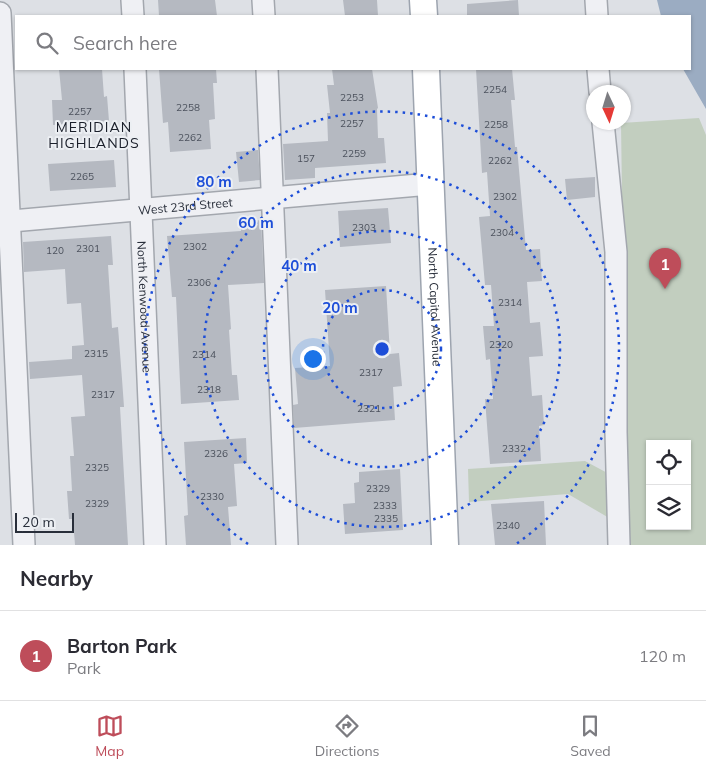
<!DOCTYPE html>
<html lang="en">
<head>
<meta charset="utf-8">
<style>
  :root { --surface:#fff; --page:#f2f2f3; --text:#2b2b33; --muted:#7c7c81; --line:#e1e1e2; --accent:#be4d5a }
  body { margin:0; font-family:Mulish,sans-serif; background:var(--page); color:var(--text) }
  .controls { position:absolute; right:15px; bottom:15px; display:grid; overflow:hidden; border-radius:0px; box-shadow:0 1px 4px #0004 }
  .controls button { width:45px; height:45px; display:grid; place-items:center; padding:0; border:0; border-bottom:1px solid var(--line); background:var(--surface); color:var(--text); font:25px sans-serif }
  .compass { position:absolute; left:586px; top:85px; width:45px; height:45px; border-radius:50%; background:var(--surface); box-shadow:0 1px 4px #0004; rotate:176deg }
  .scale { position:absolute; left:15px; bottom:12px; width:59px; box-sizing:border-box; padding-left:5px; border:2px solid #282e3a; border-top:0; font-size:14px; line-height:18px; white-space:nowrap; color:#282e3a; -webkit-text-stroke:4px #eceff3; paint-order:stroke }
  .you { position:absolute; left:312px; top:358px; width:18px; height:18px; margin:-12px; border:4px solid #fff; border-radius:50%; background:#1a73e8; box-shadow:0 0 0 8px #1a73e833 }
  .badge { display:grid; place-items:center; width:32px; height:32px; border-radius:50%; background:var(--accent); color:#fff; font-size:16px; font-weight:700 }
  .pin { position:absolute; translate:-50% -41px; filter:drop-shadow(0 1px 2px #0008) }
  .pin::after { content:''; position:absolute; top:26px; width:18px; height:15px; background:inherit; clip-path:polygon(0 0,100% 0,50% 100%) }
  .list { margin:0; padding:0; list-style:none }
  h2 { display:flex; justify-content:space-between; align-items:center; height:65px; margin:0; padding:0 20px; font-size:21px }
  h2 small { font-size:16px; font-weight:400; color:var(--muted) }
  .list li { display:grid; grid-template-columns:32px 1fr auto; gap:15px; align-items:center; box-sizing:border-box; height:90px; padding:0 20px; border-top:1px solid var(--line) }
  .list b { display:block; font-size:19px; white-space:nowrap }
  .list p { margin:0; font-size:16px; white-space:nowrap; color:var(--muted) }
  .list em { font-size:16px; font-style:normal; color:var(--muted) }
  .icon { flex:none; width:28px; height:28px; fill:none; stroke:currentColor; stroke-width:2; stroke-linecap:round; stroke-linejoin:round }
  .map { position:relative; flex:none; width:706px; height:545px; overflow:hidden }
  .search { position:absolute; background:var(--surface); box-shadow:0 1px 4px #0004; left:15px; right:15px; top:15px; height:55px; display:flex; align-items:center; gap:12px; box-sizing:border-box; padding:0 18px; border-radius:0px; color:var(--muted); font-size:19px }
  .sheet { height:155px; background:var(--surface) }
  nav { display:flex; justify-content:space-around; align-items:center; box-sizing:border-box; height:70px; border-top:1px solid var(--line); background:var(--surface); font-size:14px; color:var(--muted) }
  nav a { display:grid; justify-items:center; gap:2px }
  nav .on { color:var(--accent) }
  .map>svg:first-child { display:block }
  .green { fill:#c2cebf; fill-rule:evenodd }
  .water { fill:#9bacc2 }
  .building { fill:#b5b9c1 }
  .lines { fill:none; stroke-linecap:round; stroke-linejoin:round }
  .minor-casing { stroke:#a3a7ae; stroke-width:24 }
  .major-casing { stroke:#9da4af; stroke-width:29 }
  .minor { stroke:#eff0f4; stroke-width:21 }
  .major { stroke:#fff; stroke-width:26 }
  .ring { fill:none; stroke:#1d4ed8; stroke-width:2.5; stroke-dasharray:2.5 5 }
  .labels { text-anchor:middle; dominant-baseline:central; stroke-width:4; stroke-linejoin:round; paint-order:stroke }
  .number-label { font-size:10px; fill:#4b515c }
  .street-label { font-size:12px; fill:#282e3a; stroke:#eceff3 }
  .neighbourhood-label { font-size:14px; letter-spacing:1px; fill:#1a1f2a; stroke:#eceff3 }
  .centre { fill:#1d4ed8; stroke:#eceff3; stroke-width:2.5 }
  .ring-label { font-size:15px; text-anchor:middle; font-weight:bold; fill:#1d4ed8; stroke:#eceff3; stroke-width:4; stroke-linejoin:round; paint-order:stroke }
</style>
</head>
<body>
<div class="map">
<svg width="706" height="545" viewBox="0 0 706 545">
  <rect width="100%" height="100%" fill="#dde0e5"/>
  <path class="green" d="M 699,118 L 706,135 L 706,545 L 630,545 L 628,529 L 568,494 L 469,502 L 468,469 L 585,461 L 626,483 L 621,123 ZM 650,444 L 687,444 L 687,526 L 650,526 Z"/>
  <path class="water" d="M 657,0 L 706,0 L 706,109 L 683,69 L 690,69 L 690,16 L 661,16 Z"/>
  <path class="building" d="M 158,0 L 215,0 L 217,16 L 159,16 Z
    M 343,0 L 377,0 L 378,16 L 345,16 Z
    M 518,0 L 519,16 L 467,16 L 467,4 Z
    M 59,69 L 102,69 L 104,97 L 107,96 L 109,121 L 53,125 L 52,100 L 62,100 Z
    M 159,69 L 216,69 L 217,83 L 213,83 L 215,119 L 209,120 L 211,149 L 170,152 L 168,122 L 163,123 Z
    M 332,69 L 372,69 L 378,108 L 377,109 L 378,138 L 384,138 L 386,163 L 315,168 L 315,178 L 285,180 L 283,144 L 328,141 L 327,113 L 330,113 L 327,85 L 334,85 Z
    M 476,69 L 512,69 L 515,100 L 511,100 L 515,147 L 517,147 L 526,250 L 540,249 L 542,281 L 527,282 L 530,323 L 540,322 L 543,356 L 529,357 L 532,396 L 542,395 L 544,425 L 539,426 L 541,461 L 490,464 L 485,399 L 493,399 L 490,359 L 486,360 L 483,326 L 494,326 L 491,285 L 485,285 L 479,217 L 490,216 L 487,172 L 482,173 Z
    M 258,150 L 260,180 L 239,182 L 236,152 Z
    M 114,160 L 116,187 L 50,191 L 48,164 Z
    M 595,177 L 595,197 L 567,200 L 565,179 Z
    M 388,208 L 391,243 L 340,247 L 338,211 Z
    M 261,220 L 264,283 L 228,285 L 231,329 L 229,330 L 232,375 L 237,375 L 239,400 L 181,404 L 176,297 L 172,297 L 167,236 L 241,231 L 240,222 Z
    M 111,236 L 113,265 L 108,265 L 112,328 L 118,327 L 122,379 L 124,407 L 120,407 L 128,545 L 75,545 L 73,519 L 69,519 L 67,491 L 72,491 L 70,456 L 74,456 L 71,417 L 85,416 L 82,375 L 30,379 L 29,362 L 72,359 L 72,346 L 84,345 L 81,303 L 67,304 L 65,269 L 24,272 L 23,242 Z
    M 386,286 L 390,354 L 399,353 L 402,386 L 393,387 L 395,420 L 294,428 L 293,405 L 298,404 L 295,368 L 330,366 L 325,290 Z
    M 246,438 L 247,463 L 234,464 L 237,506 L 228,507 L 231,545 L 186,545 L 184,516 L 188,515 L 184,442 Z
    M 400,469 L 403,530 L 345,534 L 343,504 L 355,503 L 354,483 L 359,482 L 359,472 Z
    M 544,501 L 546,545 L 495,545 L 491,504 Z"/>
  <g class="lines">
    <defs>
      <g id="minor">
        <path d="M 132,0 L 133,16"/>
        <path d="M 263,0 L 264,16"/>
        <path d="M 596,0 L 597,16"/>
        <path d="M 0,13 L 24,545"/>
        <path id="s1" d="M 135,69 L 155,545"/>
        <path d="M 267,69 C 275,227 279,386 287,545"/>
        <path d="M 598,69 L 600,92"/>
        <path d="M 603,122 L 616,252 L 616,432 L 619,545"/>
        <path id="s2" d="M 0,222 L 430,184"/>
      </g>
      <g id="major">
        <path d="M 423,0 L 424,16"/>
        <path id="s3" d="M 426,69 L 445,545"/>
      </g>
    </defs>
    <use href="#minor" class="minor-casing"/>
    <use href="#major" class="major-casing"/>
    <use href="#minor" class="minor"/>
    <use href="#major" class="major"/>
  </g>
  <g class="ring">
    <circle cx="382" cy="349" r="59"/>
    <circle cx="382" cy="349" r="118"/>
    <circle cx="382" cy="349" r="178"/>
    <path d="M248 544A237 237 0 1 1 516 544"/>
  </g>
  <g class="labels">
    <g class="number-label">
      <text x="495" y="89">2254</text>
      <text x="352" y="97">2253</text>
      <text x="188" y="107">2258</text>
      <text x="80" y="111">2257</text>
      <text x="352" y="123">2257</text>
      <text x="496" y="124">2258</text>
      <text x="190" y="137">2262</text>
      <text x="354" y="153">2259</text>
      <text x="306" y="158">157</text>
      <text x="500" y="160">2262</text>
      <text x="82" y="176">2265</text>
      <text x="505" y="196">2302</text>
      <text x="364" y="227">2303</text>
      <text x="502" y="232">2304</text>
      <text x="195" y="246">2302</text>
      <text x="88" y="248">2301</text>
      <text x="55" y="250">120</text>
      <text x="199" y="282">2306</text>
      <text x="510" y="302">2314</text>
      <text x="501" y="344">2320</text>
      <text x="96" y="353">2315</text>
      <text x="204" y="354">2314</text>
      <text x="371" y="372">2317</text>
      <text x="209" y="389">2318</text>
      <text x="103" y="394">2317</text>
      <text x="369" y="408">2321</text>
      <text x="514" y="448">2332</text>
      <text x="216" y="453">2326</text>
      <text x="97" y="467">2325</text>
      <text x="378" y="488">2329</text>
      <text x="212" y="496">2330</text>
      <text x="97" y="503">2329</text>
      <text x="385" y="505">2333</text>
      <text x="386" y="518">2335</text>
      <text x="508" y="525">2340</text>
    </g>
    <g class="street-label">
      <text stroke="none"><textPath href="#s2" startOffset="186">West 23rd Street</textPath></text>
      <text stroke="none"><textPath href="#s1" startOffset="238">North Kenwood Avenue</textPath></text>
      <text stroke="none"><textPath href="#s3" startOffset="238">North Capitol Avenue</textPath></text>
    </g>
    <g class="neighbourhood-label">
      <text x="94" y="127">MERIDIAN<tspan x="94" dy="16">HIGHLANDS</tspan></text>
    </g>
  </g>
  <circle cx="382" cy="349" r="8" class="centre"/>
  <g class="ring-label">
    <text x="214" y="187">80 m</text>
    <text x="256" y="228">60 m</text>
    <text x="299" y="271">40 m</text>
    <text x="340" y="313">20 m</text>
  </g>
</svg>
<div class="controls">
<button><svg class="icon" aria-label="locate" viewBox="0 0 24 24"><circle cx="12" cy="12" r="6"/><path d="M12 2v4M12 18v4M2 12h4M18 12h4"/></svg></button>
<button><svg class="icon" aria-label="layers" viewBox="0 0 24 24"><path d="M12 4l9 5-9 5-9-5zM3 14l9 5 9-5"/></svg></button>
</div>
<svg class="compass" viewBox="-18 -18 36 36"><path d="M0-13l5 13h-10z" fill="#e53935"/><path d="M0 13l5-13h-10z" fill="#7c7c81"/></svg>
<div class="scale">20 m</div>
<div class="you"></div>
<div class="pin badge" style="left:665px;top:289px">1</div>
<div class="search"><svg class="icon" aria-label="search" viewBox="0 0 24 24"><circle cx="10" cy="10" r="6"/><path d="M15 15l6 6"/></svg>Search here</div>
</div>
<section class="sheet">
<h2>Nearby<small></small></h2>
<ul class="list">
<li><span class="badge">1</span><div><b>Barton Park</b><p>Park</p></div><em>120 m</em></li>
</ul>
</section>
<nav>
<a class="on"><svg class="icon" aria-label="map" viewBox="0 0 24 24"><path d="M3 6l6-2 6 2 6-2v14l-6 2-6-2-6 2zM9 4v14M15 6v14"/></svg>Map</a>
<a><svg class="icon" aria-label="directions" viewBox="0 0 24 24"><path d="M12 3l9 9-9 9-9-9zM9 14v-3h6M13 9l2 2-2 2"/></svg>Directions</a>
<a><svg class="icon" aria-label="saved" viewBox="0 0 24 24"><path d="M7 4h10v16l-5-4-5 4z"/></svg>Saved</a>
</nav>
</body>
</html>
